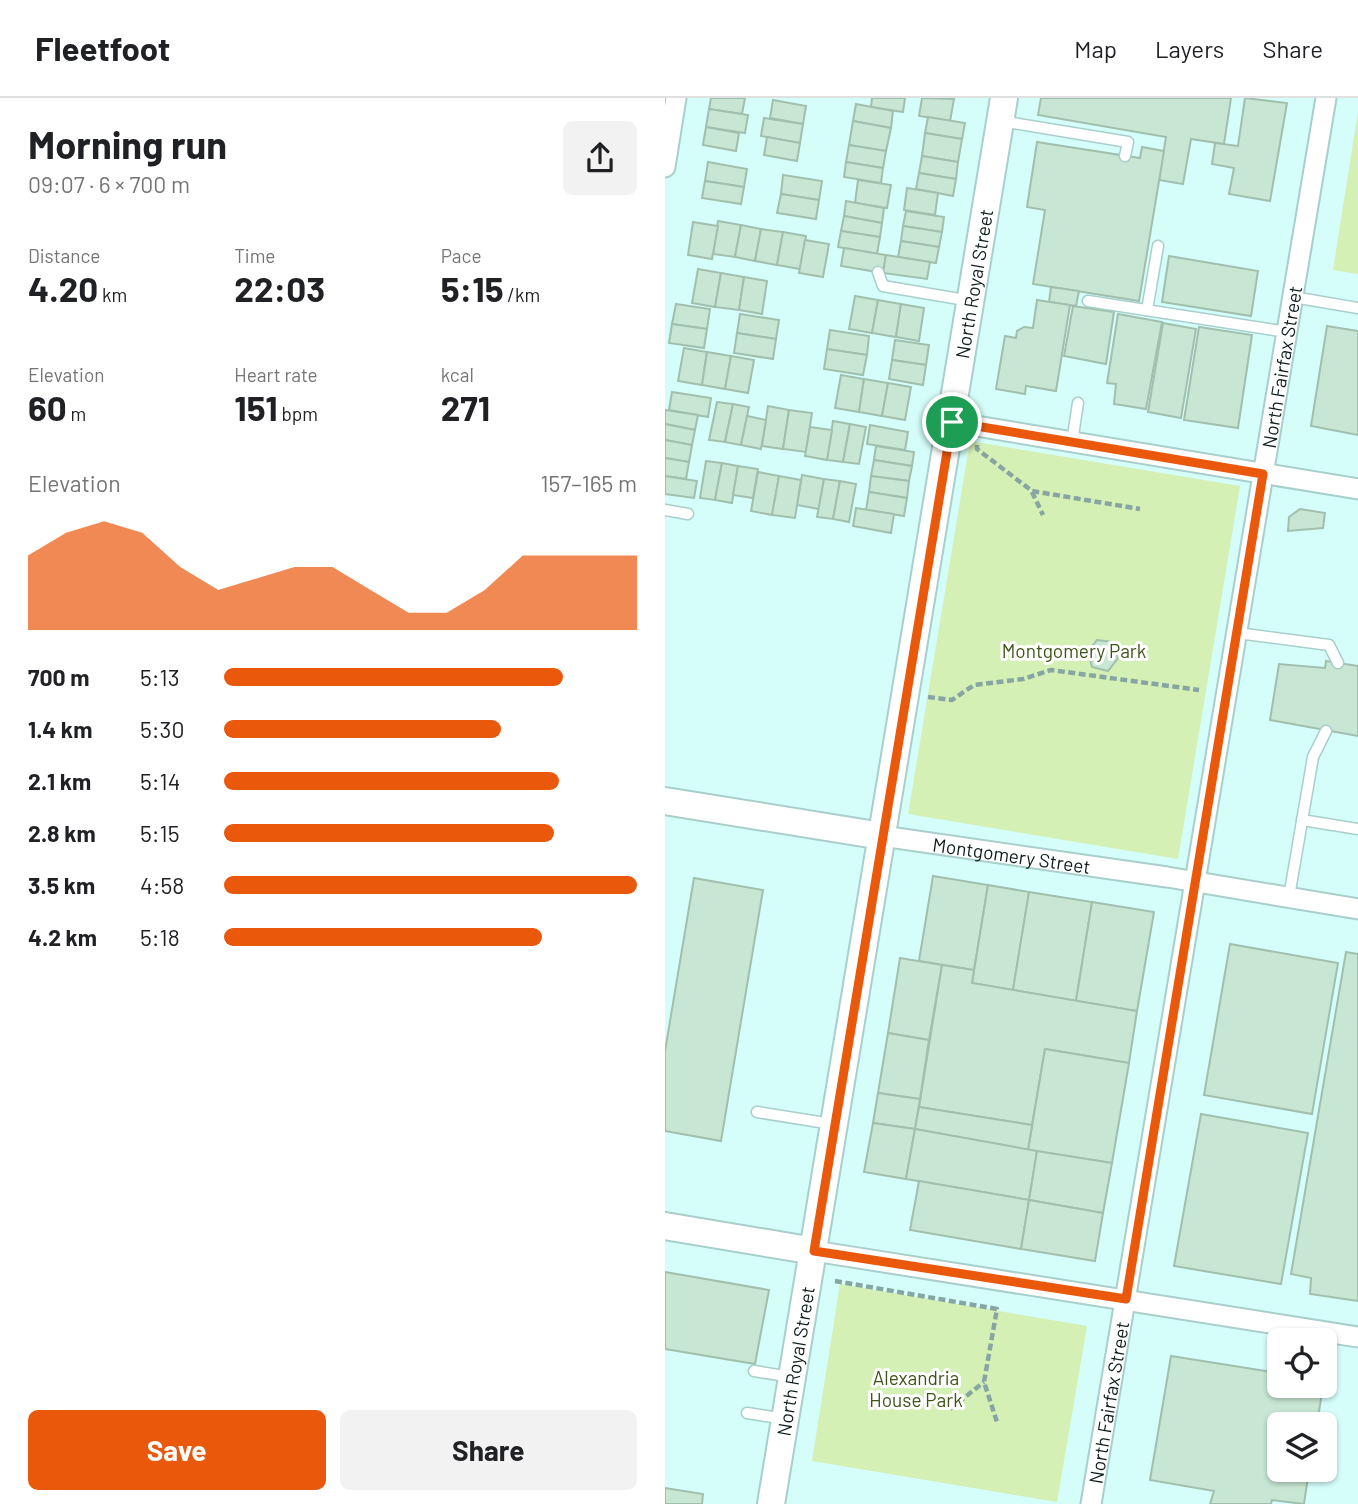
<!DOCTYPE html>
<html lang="en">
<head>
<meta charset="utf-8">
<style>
	body { margin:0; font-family:Barlow,sans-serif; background:#f2f2f2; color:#202124; height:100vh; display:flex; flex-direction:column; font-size:26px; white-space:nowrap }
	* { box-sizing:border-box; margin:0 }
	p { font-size:23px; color:#757577 }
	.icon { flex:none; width:38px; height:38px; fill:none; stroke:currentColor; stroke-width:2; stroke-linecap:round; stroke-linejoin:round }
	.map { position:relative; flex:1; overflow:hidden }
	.sheet { display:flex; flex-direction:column; background:#fff; width:665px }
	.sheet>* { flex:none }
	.fabs { position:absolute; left:602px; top:1230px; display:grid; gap:14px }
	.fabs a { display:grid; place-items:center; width:70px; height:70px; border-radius:10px; background:#fff; box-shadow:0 2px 5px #0004; font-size:35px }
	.pin { position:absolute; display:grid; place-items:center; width:60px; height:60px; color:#fff; margin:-30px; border:4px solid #fff; border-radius:50%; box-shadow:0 2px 7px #0007 }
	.round { display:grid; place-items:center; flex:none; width:74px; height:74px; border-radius:10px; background:#f2f2f2 }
	.overview { display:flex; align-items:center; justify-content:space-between; height:119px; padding:0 28px }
	h1 { font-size:38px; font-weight:700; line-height:52px }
	.metrics { display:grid; grid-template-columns:repeat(3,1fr); gap:10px; height:119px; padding:7px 28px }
	.metrics div { display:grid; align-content:center }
	.metrics b { font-size:35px; font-weight:700 }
	.metrics small { font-size:19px; font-weight:400 }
	.metrics p { font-size:19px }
	.chart { height:196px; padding:14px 28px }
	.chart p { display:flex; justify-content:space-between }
	.chart svg { width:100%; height:126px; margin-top:7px; fill:#ea580c; opacity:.7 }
	.primary-button { display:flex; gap:14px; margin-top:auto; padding:14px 28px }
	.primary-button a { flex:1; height:80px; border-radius:10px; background:#ea580c; color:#fff; font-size:28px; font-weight:700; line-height:80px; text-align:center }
	.primary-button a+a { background:#f2f2f2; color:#202124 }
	ul { padding:0 28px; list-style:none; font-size:23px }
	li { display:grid; grid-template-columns:112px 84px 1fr; align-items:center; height:52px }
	li i { height:18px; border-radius:9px; background:#ea580c }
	header { display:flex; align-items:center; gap:42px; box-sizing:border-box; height:98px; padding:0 35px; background:#fff; border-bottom:2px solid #e0e0e0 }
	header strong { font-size:33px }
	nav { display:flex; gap:38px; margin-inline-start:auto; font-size:24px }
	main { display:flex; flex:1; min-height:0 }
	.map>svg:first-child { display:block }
</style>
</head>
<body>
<header>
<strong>Fleetfoot</strong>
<nav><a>Map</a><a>Layers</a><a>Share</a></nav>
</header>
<main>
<section class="sheet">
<div class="overview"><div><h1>Morning run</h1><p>09:07 · 6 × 700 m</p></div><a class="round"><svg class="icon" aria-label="share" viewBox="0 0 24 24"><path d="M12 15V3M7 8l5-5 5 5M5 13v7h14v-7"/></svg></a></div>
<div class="metrics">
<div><p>Distance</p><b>4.20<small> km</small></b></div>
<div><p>Time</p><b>22:03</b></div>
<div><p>Pace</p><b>5:15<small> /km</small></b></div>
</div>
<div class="metrics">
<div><p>Elevation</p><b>60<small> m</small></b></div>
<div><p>Heart rate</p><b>151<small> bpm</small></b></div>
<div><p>kcal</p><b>271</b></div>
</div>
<div class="chart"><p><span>Elevation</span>157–165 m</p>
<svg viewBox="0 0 160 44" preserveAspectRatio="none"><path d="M0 44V18L10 10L20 6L30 10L40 22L50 30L60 26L70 22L80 22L90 30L100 38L110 38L120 30L130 18L140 18L150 18L160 18V44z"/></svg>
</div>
<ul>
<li><b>700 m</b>5:13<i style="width:82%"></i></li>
<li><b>1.4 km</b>5:30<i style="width:67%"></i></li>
<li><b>2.1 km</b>5:14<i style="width:81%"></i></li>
<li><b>2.8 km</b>5:15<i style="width:80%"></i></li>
<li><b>3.5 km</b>4:58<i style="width:100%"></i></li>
<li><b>4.2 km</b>5:18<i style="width:77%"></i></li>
</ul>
<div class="primary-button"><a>Save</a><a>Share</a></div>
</section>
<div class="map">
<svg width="693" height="1406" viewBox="0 0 693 1406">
	<rect width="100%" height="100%" fill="#d5fefa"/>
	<g fill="#d4f0b4">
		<path d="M693 14V176L668 172Z"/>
		<path d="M305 343 575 388 513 761 243 716Z"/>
		<path d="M175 1186 422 1228 392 1404 147 1363Z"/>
	</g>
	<g fill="#c7e6d3" stroke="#a1bfad" stroke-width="2">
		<path d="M46 0H80L77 16 44 11Z"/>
		<path d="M207 0H240L238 14 206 9Z"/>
		<path d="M257 0 289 1 285 23 254 18Z"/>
		<path d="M376 0H566L559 46 526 41 518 86 494 82 501 39 373 17Z"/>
		<path d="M580 0 622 5 605 103 564 96 569 70 547 66 550 45 573 48Z"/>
		<path d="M108 2 141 8 138 26 105 20Z"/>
		<path d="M191 6 228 13 226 30 188 23Z"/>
		<path d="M44 11 83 17 80 35 41 29Z"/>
		<path d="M263 19 300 25 297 41 260 35Z"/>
		<path d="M99 20 138 26 135 45 96 38Z"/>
		<path d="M188 23 226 30 221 53 184 47Z"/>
		<path d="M41 29 74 35 71 53 38 47Z"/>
		<path d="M260 35 297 41 293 64 257 58Z"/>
		<path d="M102 39 135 45 132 63 99 57Z"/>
		<path d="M372 44 475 60 477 49 499 53 474 203 368 186 380 112 362 109Z"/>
		<path d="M184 47 221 53 218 70 181 64Z"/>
		<path d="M257 58 293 64 291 81 254 75Z"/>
		<path d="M43 64 82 71 79 89 40 83Z"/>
		<path d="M181 64 218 70 216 85 179 79Z"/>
		<path d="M254 75 291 81 288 98 251 91Z"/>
		<path d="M118 77 157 83 154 102 116 96Z"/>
		<path d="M193 82 226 87 222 110 190 105Z"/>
		<path d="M40 83 79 89 76 106 37 100Z"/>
		<path d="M242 90 273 95 270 117 239 112Z"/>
		<path d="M116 96 154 102 151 121 112 115Z"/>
		<path d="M181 103 219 110 217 125 179 118Z"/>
		<path d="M241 113 279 119 277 134 238 128Z"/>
		<path d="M179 118 217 125 215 139 176 133Z"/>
		<path d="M53 123 76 127 70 159 48 156Z"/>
		<path d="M28 124 53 128 47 161 23 157Z"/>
		<path d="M76 127 96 131 90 163 70 159Z"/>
		<path d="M238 128 277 134 274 149 236 143Z"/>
		<path d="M96 131 118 134 112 167 90 163Z"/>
		<path d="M176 133 215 139 212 156 173 149Z"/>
		<path d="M118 134 141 138 135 171 112 167Z"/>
		<path d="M140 142 164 146 158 179 134 175Z"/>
		<path d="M236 143 274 149 271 165 233 159Z"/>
		<path d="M179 150 221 157 218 175 176 168Z"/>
		<path d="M221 157 265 164 262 181 218 175Z"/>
		<path d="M504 158 593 173 586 218 497 204Z"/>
		<path d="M33 171 56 175 50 209 27 205Z"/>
		<path d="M56 175 79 179 74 212 50 209Z"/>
		<path d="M79 179 102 183 97 216 74 212Z"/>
		<path d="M386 189 414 193 411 208 384 204Z"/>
		<path d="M190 198 213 202 207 235 184 231Z"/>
		<path d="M213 202 236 206 231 239 207 235Z"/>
		<path d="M372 202 405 207 391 293 361 288 360 296 331 291 340 238 351 240 352 233 359 229 368 230Z"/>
		<path d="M11 206 45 211 42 231 7 226Z"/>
		<path d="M236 206 259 210 254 243 231 239Z"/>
		<path d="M408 208 449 214 441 266 399 258Z"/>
		<path d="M75 216 114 222 111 241 72 235Z"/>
		<path d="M453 216 497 224 481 311 449 306 451 286 442 285Z"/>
		<path d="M498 225 531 231 516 320 483 314Z"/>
		<path d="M7 226 42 231 39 250 4 245Z"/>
		<path d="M662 228 693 233V337L646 328Z"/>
		<path d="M534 229 587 237 573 330 519 322Z"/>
		<path d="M165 232 204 238 202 257 162 251Z"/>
		<path d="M72 235 111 241 108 261 69 255Z"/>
		<path d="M230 242 264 247 261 267 227 262Z"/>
		<path d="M19 250 42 254 37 287 13 283Z"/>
		<path d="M162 251 202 257 198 277 159 271Z"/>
		<path d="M42 254 66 258 60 291 37 287Z"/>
		<path d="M66 258 89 262 83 295 60 291Z"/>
		<path d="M227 262 261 267 258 287 224 281Z"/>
		<path d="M176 277 199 281 194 314 170 310Z"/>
		<path d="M199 281 223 285 217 318 194 314Z"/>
		<path d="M223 285 246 289 240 322 217 318Z"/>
		<path d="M7 294 46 300 43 319 4 312Z"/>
		<path d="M52 304 68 306 60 344 44 342Z"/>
		<path d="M68 306 84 309 76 347 60 344Z"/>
		<path d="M103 308 124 312 118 351 97 348Z"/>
		<path d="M0 312 33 317 30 332 0 326Z"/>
		<path d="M124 312 147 315 141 354 118 351Z"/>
		<path d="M82 318 101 322 96 351 76 347Z"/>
		<path d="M168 323 185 326 178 364 162 362Z"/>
		<path d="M0 326 30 332 27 347 0 342Z"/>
		<path d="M185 326 201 329 194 366 178 364Z"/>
		<path d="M205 327 243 334 240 352 202 346Z"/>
		<path d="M145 329 167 332 162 362 140 358Z"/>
		<path d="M0 342 27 347 24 364 0 360Z"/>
		<path d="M211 348 249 354 247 368 209 362Z"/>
		<path d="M0 360 24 364 21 381 0 378Z"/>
		<path d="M209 362 247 368 244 383 206 378Z"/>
		<path d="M41 363 57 365 50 402 35 400Z"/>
		<path d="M57 365 73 368 67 405 50 402Z"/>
		<path d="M73 368 93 371 88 400 68 397Z"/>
		<path d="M93 374 114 378 107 417 86 413Z"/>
		<path d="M137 377 159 381 154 411 132 407Z"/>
		<path d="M0 378 32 383 29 400 0 396Z"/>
		<path d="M114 378 136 382 130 420 107 417Z"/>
		<path d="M206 378 244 383 242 400 204 394Z"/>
		<path d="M159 381 175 383 168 421 152 419Z"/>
		<path d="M175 383 191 386 184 424 168 421Z"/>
		<path d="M204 394 242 400 239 418 201 412Z"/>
		<path d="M191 410 229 416 226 435 188 428Z"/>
		<path d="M635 411 660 415 658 430 623 433 624 419Z"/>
		<path d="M432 542 447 544 453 560 443 573 427 569 423 554Z"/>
		<path d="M661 563 693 568V638L605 622 614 566 660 570Z"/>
		<path d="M268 778 323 787 309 872 254 863Z"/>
		<path d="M29 780 98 792 56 1043 0 1033V953Z"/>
		<path d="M323 787 364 794 348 892 307 885Z"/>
		<path d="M364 794 427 804 411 903 348 892Z"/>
		<path d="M427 804 489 814 472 913 411 903Z"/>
		<path d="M565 846 673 865 647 1016 539 997Z"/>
		<path d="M681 854 693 856V1203L645 1196 646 1180 626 1176Z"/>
		<path d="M235 860 277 867 264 942 223 935Z"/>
		<path d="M277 867 309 872 307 885 472 913 464 965 380 951 367 1027 254 1009Z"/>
		<path d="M223 935 264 942 255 1001 213 995Z"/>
		<path d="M380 951 464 965 447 1065 363 1052Z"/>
		<path d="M213 995 255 1001 250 1031 208 1025Z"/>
		<path d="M254 1009 367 1027 363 1052 250 1031Z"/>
		<path d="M536 1016 643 1035 616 1186 509 1168Z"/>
		<path d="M208 1025 250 1031 241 1081 199 1074Z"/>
		<path d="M250 1031 372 1053 364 1102 241 1081Z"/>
		<path d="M372 1053 447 1065 438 1115 364 1102Z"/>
		<path d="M254 1083 364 1102 356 1151 245 1132Z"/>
		<path d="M364 1102 438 1115 430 1163 356 1151Z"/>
		<path d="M0 1174 104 1192 90 1266 0 1251Z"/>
		<path d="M506 1258 614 1275V1288H658L652 1326H614V1372H644L639 1406 607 1402 606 1406H545L549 1393 485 1382Z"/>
		<path d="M0 1390 38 1396 37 1406H0Z"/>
	</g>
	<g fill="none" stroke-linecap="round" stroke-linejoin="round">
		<g stroke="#a8cfcb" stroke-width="13">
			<g id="lane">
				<path d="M336 23 463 44 460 58"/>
				<path d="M213 174 218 188 306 203"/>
				<path d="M628 199 693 210"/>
				<path d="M423 203 622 234"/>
				<path d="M482 212 493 148"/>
				<path d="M407 344 413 305"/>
				<path d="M0 412 23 416"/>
				<path d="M572 535 664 547 673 565"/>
				<path d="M637 722 693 731"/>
				<path d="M624 799 648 659 661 633"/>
				<path d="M92 1014 167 1026"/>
				<path d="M89 1273 126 1279"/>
				<path d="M82 1315 120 1321"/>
			</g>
		</g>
		<g stroke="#a8cfcb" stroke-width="23">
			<g id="street">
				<path d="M0 69 11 0"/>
				<path d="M287 324 693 391"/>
				<path id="s1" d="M217 738 502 779 693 811"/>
				<path d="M149 1153 693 1239"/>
				<path id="s2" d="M426 1406 661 0"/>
			</g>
		</g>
		<g stroke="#a8cfcb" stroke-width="30">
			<g id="secondary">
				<path d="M0 703 217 738"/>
				<path d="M0 1128 149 1153"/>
				<path id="s3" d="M106 1406 339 0"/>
			</g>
		</g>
		<g stroke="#87a6a3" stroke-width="4.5" stroke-dasharray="7 3.5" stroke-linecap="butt">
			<path d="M312 347V351L367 393 475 411"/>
			<path d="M367 394 378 417"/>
			<path d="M263 599 287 602 309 587 358 581 386 572 534 592"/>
			<path d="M170 1183 332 1211 319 1284 332 1324"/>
			<path d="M285 1311 319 1284"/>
		</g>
		<use href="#lane" stroke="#fff" stroke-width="10"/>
		<use href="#street" stroke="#fff" stroke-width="19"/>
		<use href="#secondary" stroke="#fff" stroke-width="26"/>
	</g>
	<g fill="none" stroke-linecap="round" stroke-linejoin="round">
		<g stroke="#fff" stroke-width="14">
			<path id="route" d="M287 324 598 376 461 1201 149 1153Z"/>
		</g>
		<use href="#route" stroke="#ea580c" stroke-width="9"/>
	</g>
	<g text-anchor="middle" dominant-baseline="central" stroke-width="6" stroke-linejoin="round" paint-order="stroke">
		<g font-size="19" fill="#0f1e1d" stroke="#fff">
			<text stroke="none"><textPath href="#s3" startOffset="1237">North Royal Street</textPath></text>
			<text stroke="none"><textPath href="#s2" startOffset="1153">North Fairfax Street</textPath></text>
			<text stroke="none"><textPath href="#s1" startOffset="131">Montgomery Street</textPath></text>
			<text stroke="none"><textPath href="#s3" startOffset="145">North Royal Street</textPath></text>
			<text stroke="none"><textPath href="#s2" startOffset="103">North Fairfax Street</textPath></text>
		</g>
		<g font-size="19" fill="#3c5415" stroke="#fff">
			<text x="409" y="552">Montgomery Park</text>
			<text x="251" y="1279">Alexandria<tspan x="251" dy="22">House Park</tspan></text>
		</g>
	</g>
</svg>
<div class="fabs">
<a><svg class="icon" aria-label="locate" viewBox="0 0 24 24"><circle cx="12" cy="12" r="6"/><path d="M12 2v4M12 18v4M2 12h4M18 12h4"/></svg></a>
<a><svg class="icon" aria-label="layers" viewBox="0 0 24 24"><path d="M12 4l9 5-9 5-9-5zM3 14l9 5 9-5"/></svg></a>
</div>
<div class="pin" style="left:287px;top:324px;background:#1e9e55"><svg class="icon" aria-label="arrive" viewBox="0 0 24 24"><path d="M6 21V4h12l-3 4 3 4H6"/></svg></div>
</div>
</main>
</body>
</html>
